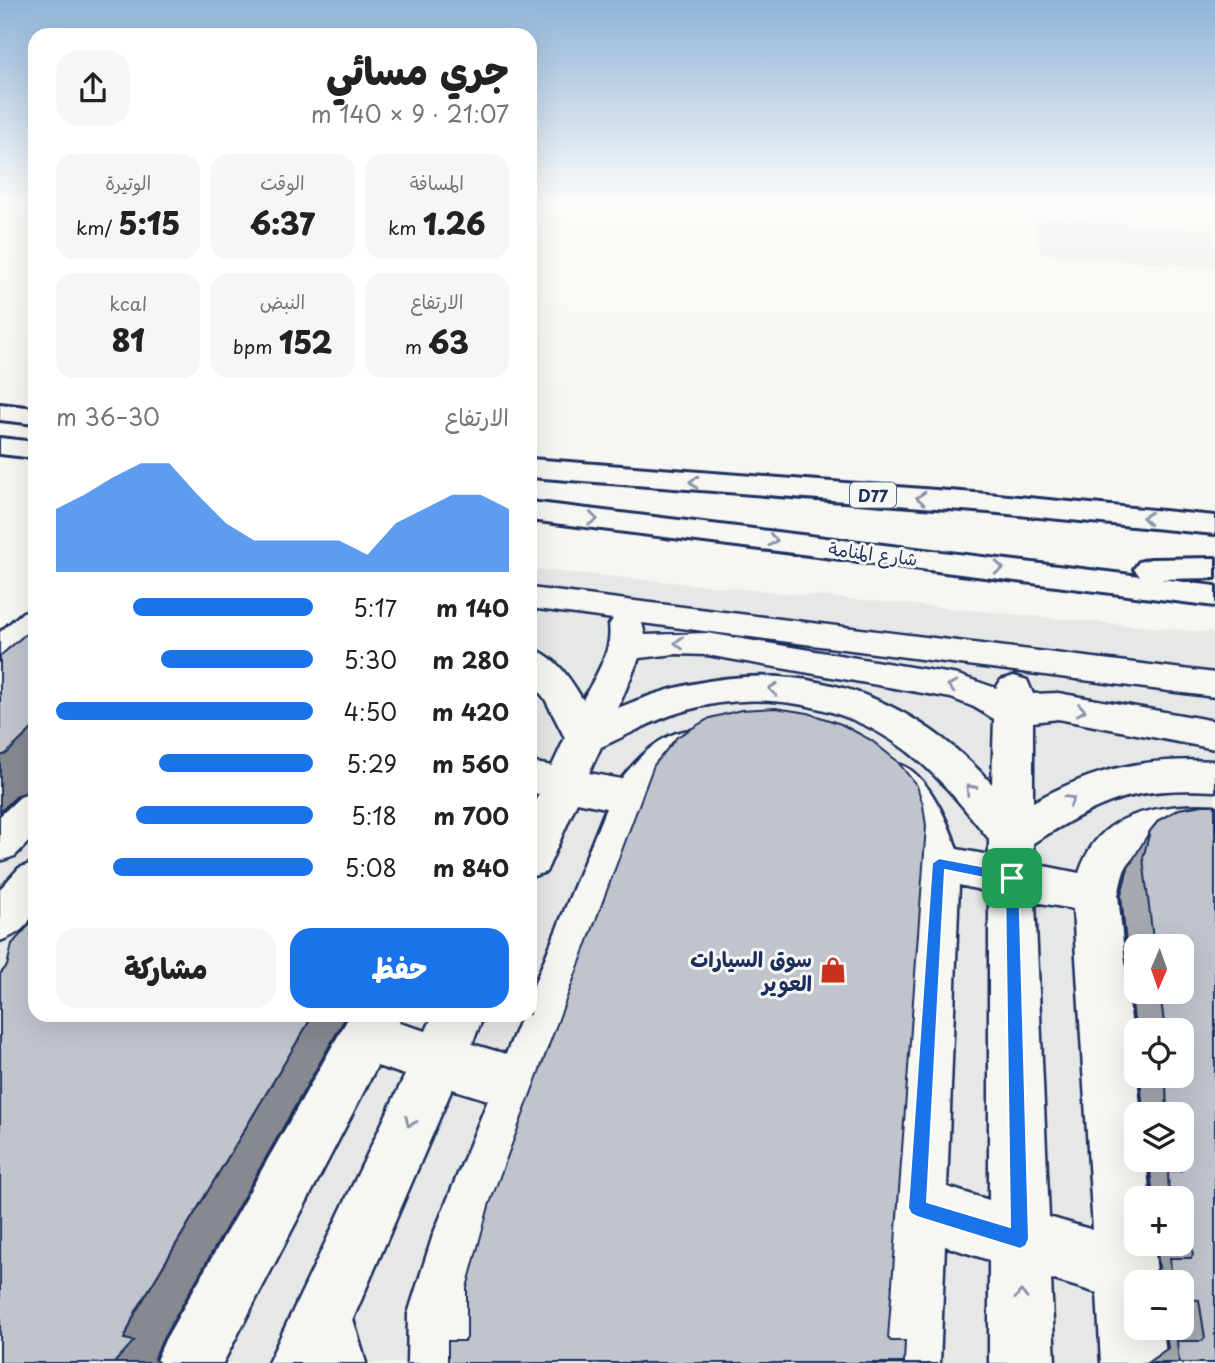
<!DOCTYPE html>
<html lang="ar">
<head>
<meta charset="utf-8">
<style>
	body { margin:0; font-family:"Playpen Sans","Playpen Sans Arabic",sans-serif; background:#f6f6f6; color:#222; direction:rtl; height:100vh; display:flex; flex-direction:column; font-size:26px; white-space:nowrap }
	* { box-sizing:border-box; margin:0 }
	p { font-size:23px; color:#767676 }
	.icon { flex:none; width:38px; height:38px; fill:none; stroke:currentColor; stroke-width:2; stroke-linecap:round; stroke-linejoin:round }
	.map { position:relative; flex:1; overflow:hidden; direction:ltr }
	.panel { position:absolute; left:28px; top:28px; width:509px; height:994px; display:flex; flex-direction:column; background:#fff; border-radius:21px; box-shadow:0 7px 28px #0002; direction:rtl }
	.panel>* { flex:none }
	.needle { width:46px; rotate:182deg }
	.buttons { position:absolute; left:1124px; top:934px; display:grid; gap:14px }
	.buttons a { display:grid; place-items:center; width:70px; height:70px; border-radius:14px; background:#fff; box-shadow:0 7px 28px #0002; font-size:35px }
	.pin { position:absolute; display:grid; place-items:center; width:60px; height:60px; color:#fff; margin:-30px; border-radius:14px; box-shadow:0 4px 10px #0006 }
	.round { display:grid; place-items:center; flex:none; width:74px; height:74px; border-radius:21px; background:#f6f6f6 }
	.summary { display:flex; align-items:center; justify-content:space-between; height:119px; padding:0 28px }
	h1 { font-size:38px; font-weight:800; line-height:52px }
	.figures { display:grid; grid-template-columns:repeat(3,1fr); gap:10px; height:119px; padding:7px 28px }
	.figures div { display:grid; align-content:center; border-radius:18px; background:#f6f6f6; text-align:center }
	.figures b { font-size:30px; font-weight:800 }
	.figures small { font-size:19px; font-weight:400 }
	.figures p { font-size:19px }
	.chart { height:196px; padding:14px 28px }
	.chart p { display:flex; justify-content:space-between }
	.chart svg { width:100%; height:126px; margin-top:7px; fill:#1a73e8; opacity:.7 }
	.action { display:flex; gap:14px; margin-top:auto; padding:14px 28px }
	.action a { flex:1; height:80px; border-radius:21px; background:#1a73e8; color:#fff; font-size:28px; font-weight:800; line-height:80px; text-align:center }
	.action a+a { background:#f6f6f6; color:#222 }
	ul { padding:0 28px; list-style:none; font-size:23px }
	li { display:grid; grid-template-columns:112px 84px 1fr; align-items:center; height:52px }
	li i { height:18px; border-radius:9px; background:#1a73e8 }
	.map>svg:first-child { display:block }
</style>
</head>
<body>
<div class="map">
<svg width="1215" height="1363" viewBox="0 0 1215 1363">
	<rect width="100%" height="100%" fill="#f6f6f2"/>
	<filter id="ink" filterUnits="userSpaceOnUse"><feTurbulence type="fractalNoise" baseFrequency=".0143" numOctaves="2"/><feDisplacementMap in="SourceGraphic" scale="14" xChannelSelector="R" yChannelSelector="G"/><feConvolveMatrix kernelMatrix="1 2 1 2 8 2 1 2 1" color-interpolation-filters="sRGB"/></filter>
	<g filter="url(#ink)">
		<g fill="#e6e7e7" fill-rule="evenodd">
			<path d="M1032 216 1215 230V268L1040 253Z"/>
			<path d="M530 569 1215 633V1363H0V707L35 676V1015H530ZM1136 947H1181V992H1136ZM1136 1031H1181V1076H1136ZM1136 1115H1181V1160H1136ZM1136 1199H1181V1244H1136ZM1136 1283H1181V1328H1136Z"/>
		</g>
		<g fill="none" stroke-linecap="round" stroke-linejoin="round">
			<g stroke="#1b2f5e" stroke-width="5">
				<g id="minor">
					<path d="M530 588 1215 673V697L642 623 645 635 707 633 958 675 996 688 1001 680 1014 676 1027 680 1033 694 1058 693 1215 721V749L1058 719 1033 722V802C1095 768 1145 757 1215 761V791C1130 787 1104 800 1033 843L1034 864 1079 873C1084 859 1090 845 1101 835 1127 808 1180 804 1215 806V840C1187 837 1146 837 1128 864 1122 872 1121 885 1118 895L1141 1115H1136V1160H1146L1150 1199H1136V1244H1154L1158 1283H1136V1328H1163L1167 1363H1101L1097 1293 1051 1279 1055 1363H989V1260L945 1246 940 1363H874L916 863 902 817 872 778 878 767C882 766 889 763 893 763 925 766 949 823 957 849L989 855V839C967 812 945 783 918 760 854 705 765 687 684 711 655 719 628 735 601 747L589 773 621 779C641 754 672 722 707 732L713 742 707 752 671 773 650 803 493 1235 472 1314 473 1363H407L408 1314 433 1235 488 1100 452 1089 353 1319 366 1363H268L405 1075 377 1066 223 1363H155L165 1340 350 1015H402L399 1023 426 1031 433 1015H484L472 1044 506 1054 522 1015H530V995L606 808 577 802 546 872 530 877V812L539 794 530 792V762L552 766 565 738 545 699 530 680V648C556 655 570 679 583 700 594 678 613 651 609 625L613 619 530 608ZM676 654 707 655 951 698 974 707 994 719 992 784C890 672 755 649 618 708L639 658ZM959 885 989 892V1200L947 1187ZM1035 902 1073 909 1093 1230 1049 1217Z"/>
					<path d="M35 609V638L13 658 0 661V632L23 612Z"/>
					<path d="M35 792V835L15 856 0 861V816L20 797Z"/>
					<path d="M35 862C35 901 43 926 0 941V889L19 868Z"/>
				</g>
			</g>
			<g stroke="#1b2f5e" stroke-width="6">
				<g id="major">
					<path d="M0 404 35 408V424L0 420Z"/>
					<path d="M0 438 35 442V458L0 454Z"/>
					<path d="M530 459 988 494 1215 516V534L988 512 530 477Z"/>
					<path d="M530 502 1140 576 1134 569 1139 562 1151 559 1215 558V578L1161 579 1215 586V606L530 520Z"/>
				</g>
			</g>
			<use href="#minor" fill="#f6f6f2" fill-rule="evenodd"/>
			<use href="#major" fill="#f6f6f2" fill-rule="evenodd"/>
		</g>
		<path fill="#a5a9b0" stroke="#1b2f5e" stroke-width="2" fill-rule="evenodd" d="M1203 805H1215V1363H1147L1168 1348 1165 1328H1181V1283H1142L1159 1268 1156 1244H1181V1199H1141L1152 1188 1149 1160H1181V1115H1141L1143 1112 1140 1076H1181V1031H1136V1040L1121 895 1128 868 1150 831 1159 820 1179 809ZM1136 947H1181V992H1136Z"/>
		<g fill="#868990" stroke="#1b2f5e" stroke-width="2">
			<path d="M35 726V785L28 792 18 795 0 812V756Z"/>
			<path d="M313 1015H347L163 1339 154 1359 159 1363H114L135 1313Z"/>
		</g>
		<g fill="#c0c4cd" stroke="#1b2f5e" stroke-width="2">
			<path d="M35 626V726L6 754 0 756V656Z"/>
			<path d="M775 708 808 713 841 724 871 740 897 761 917 786 923 805 926 826 888 1338 891 1341H905L904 1363H448V1341H465L467 1338V1288L489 1206 654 765 677 737 710 718 741 710Z"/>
			<path d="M1203 805H1215V1363H1179L1177 1341H1202L1205 1338 1199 1300 1181 1299V1283H1172L1170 1258H1191L1193 1255 1187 1213 1181 1212V1199H1169L1168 1171H1180L1183 1168 1181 1154V1115H1167L1166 1084 1172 1081 1171 1076H1181V1031H1165L1160 992H1181V947H1154L1143 858 1150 831 1159 820 1179 809Z"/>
			<path d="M35 918V1015H313L135 1313 124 1339 134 1341 114 1363H0V974L7 966 12 944Z"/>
		</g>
		<defs><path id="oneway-chevron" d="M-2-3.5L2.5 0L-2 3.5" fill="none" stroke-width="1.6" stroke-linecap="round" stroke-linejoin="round" transform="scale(1.75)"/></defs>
		<g stroke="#8892a8">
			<use href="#oneway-chevron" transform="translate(694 482) rotate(-175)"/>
			<use href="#oneway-chevron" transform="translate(921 498) rotate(-176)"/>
			<use href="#oneway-chevron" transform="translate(1147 518) rotate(-174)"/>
			<use href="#oneway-chevron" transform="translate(593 519) rotate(7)"/>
			<use href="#oneway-chevron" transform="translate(773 540) rotate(7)"/>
			<use href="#oneway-chevron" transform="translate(999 568) rotate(7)"/>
			<use href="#oneway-chevron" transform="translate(679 643) rotate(180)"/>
			<use href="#oneway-chevron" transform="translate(952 686) rotate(-166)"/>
			<use href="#oneway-chevron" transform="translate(773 689) rotate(-174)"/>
			<use href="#oneway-chevron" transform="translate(1081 710) rotate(9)"/>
			<use href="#oneway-chevron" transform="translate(970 789) rotate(-132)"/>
			<use href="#oneway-chevron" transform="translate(1070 800) rotate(-30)"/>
			<use href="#oneway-chevron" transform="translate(410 1122) rotate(115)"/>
			<use href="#oneway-chevron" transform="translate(1021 1295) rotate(-91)"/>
		</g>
	</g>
	<linearGradient id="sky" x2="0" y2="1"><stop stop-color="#8fb3d8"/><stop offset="0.51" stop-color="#fbfbf9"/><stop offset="1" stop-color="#fbfbf9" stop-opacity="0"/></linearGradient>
	<rect width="1215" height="393" fill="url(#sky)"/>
	<path fill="#1a73e8" stroke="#fff" stroke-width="2" fill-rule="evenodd" d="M939 858 1012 872 1019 878 1029 1239 1026 1246 1020 1249 917 1217 911 1214 908 1208 932 863ZM945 870 1005 882 1010 1227 927 1202Z"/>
	<defs>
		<g id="shop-bare" transform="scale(2.1)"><path d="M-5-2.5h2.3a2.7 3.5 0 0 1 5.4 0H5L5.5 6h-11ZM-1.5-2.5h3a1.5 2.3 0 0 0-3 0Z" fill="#c8321e" stroke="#f6f6f2" stroke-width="2.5" paint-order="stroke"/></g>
	</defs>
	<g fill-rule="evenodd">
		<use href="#shop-bare" x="833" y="970"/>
	</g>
	<g text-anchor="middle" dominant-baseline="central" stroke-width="6" stroke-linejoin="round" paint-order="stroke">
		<rect fill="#f6f6f2" stroke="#5d6b8a" stroke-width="2" x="850" y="482.5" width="46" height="25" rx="5"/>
		<g font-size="16" font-weight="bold" fill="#1b2f5e">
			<text x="873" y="495">D77</text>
		</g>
		<g font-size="18" fill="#1b2f5e" stroke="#f6f6f2">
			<text transform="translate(873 553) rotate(7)">شارع المنامة</text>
		</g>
		<g font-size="21" font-weight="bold" fill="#1b2f5e" stroke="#f6f6f2" text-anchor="end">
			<text x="812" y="958">سوق السيارات<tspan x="812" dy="24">العوير</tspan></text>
		</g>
	</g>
</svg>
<div class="buttons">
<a><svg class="needle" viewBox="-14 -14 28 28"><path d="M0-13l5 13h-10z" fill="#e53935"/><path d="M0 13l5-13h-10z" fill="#767676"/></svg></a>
<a><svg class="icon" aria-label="locate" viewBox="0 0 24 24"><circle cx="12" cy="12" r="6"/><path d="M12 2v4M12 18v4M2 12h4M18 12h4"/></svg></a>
<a><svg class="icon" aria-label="layers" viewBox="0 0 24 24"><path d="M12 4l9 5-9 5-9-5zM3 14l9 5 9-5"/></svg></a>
<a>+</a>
<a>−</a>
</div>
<div class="pin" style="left:1012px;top:878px;background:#1e9e55"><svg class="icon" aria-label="arrive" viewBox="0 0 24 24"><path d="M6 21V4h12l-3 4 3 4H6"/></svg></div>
<section class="panel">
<div class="summary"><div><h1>جري مسائي</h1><p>21:07 · 9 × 140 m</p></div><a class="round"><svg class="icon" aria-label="share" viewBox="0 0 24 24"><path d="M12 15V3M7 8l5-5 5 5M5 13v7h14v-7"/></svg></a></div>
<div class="figures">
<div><p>المسافة</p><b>1.26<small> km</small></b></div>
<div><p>الوقت</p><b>6:37</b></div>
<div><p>الوتيرة</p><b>5:15<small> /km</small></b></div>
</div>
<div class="figures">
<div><p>الارتفاع</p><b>63<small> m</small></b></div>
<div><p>النبض</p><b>152<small> bpm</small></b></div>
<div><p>kcal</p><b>81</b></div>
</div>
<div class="chart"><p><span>الارتفاع</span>30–36 m</p>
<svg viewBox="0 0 160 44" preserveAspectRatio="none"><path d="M0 44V22L10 17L20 11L30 6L40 6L50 17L60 27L70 33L80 33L90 33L100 33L110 38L120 27L130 22L140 17L150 17L160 22V44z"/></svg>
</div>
<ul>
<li><b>140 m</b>5:17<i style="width:70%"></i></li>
<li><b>280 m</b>5:30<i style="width:59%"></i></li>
<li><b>420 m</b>4:50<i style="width:100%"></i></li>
<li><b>560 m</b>5:29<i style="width:60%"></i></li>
<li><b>700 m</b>5:18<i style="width:69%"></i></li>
<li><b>840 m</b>5:08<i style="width:78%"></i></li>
</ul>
<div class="action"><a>حفظ</a><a>مشاركة</a></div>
</section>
</div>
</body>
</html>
